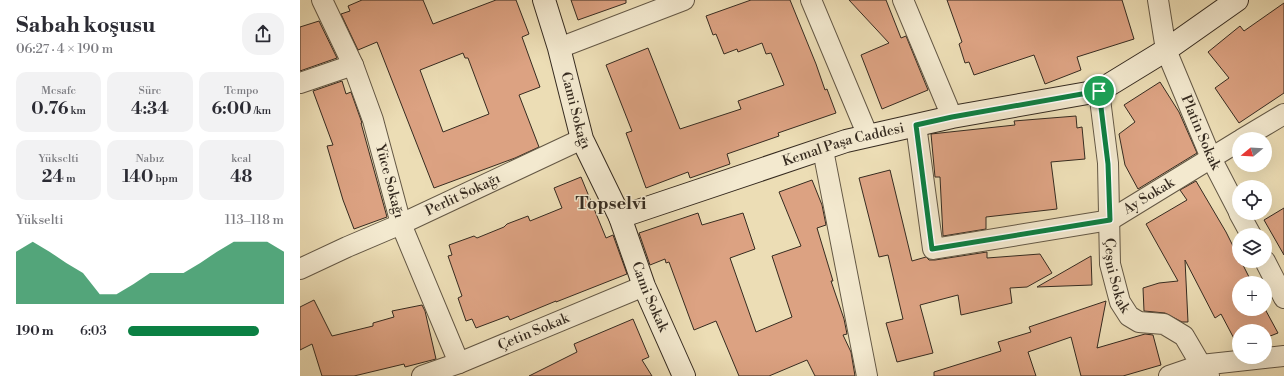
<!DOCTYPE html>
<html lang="tr">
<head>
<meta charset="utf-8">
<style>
	body { margin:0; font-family:"Libre Bodoni",serif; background:#f2f2f3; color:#2b2b33; height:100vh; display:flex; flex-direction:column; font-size:15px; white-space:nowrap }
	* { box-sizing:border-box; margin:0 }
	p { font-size:13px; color:#7c7c81 }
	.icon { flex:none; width:22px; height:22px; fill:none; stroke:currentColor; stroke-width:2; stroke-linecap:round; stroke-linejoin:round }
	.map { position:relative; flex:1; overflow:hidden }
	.details { display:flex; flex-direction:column; background:#fff; width:300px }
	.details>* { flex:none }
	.needle { width:26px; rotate:252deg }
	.controls { position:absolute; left:932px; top:132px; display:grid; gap:8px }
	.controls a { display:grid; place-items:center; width:40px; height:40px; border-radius:50%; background:#fff; box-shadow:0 4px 16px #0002; font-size:20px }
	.pin { position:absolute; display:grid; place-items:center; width:34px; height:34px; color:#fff; margin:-17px; border:2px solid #fff; border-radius:50%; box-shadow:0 1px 4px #0007 }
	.round { display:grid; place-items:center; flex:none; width:42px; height:42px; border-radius:16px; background:#f2f2f3 }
	.headline { display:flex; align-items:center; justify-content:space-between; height:68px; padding:0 16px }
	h1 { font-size:22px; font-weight:800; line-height:30px }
	.metrics { display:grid; grid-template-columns:repeat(3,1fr); gap:6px; height:68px; padding:4px 16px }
	.metrics div { display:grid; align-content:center; border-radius:10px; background:#f2f2f3; text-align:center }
	.metrics b { font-size:17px; font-weight:800 }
	.metrics small { font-size:11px; font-weight:400 }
	.metrics p { font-size:11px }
	.chart { height:112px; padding:8px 16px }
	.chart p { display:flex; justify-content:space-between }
	.chart svg { width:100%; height:72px; margin-top:4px; fill:#0b8043; opacity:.7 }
	ul { padding:0 16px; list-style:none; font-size:13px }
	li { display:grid; grid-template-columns:64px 48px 1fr; align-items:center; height:30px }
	li i { height:10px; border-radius:5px; background:#0b8043 }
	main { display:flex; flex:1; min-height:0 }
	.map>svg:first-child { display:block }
</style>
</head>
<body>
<main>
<section class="details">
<div class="headline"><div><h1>Sabah koşusu</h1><p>06:27 · 4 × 190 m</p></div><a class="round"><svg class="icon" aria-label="share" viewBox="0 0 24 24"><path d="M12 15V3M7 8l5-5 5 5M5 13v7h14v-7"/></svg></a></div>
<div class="metrics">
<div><p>Mesafe</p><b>0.76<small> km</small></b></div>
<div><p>Süre</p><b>4:34</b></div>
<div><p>Tempo</p><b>6:00<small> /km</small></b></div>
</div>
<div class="metrics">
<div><p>Yükselti</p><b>24<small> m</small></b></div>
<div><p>Nabız</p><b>140<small> bpm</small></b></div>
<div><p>kcal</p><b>48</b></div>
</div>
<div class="chart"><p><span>Yükselti</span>113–118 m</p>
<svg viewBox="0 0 160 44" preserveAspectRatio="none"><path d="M0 44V12L10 6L20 12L30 19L40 25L50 38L60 38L70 32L80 25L90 25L100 25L110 19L120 12L130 6L140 6L150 6L160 12V44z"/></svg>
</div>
<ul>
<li><b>190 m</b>6:03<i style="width:84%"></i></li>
</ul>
</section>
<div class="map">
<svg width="984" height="376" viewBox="0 0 984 376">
	<rect width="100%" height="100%" fill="#ecddb5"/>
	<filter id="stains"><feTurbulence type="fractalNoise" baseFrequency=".005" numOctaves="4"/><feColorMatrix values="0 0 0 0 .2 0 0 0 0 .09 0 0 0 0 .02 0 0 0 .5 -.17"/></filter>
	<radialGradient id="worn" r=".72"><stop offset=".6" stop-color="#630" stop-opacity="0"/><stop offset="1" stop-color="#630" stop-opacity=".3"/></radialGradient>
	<g fill="#dca282" stroke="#362b20" fill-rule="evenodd">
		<path d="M62 0H123L133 24 196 0H216L229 34 222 37 240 87 219 95 239 147 215 158 134 188 77 42 58 50 41 14 50 11 48 6ZM163 53 165 58H168L189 114 143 132 120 70Z"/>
		<path d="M271 0H326V3L278 20Z"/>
		<path d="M451 0H490L516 64 525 90 527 89 536 113 478 133 479 136 427 154 430 164 390 178 388 172 346 188 326 133 332 131 306 65 348 48 380 129 441 109 438 101 484 85 471 53 466 54 462 43 438 52 437 49 424 54 416 34 413 35 406 16Z"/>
		<path d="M549 0H586L601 38 606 36 628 90 582 109 561 55 589 43Z"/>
		<path d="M647 0H822L834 39 777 57 781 70 745 84 734 55 674 75 669 62 665 63 659 44 662 42Z"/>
		<path d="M984 3V93L939 123 915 88 929 78 908 52 940 26 944 31Z"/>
		<path d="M19 21 37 58 0 71V27Z"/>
		<path d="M42 81 46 94 51 92 62 123H61L87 217 54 229 43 200 27 146 33 145 13 91Z"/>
		<path d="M860 82 879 112 897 153 838 189 825 165 819 134 835 122 824 105Z"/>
		<path d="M776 116 777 128 782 127 785 159 751 162 757 209 686 217V229L643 236 640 177H635L631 134 715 125 714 121Z"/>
		<path d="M590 170 612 261 626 257 629 260H635L687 252V258L740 254 752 273 727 287 710 288 712 303 661 315 658 295 620 305 633 353 597 362 586 323 603 319 588 255 579 257 559 178Z"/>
		<path d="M281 177 306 238 313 235 327 274 256 302V301L210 320 208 316 176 328 172 319 166 321 158 298 162 296 148 256 152 255 149 245 174 236 177 238 204 227 207 224 228 216 230 221 262 208 254 188Z"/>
		<path d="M512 180 522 205 526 225 517 228 533 281H531L544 319 547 334 543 335 551 352 555 376H515L507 360 469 376H439L416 321 394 330 369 262 366 263 365 259 350 265 339 233 398 213 402 225 443 213 455 249 430 258 456 332 492 317 472 256 501 246 479 192Z"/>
		<path d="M896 181 926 232 939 258V261H941L952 283H939V309H965L978 333 965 338V331H939V348L921 314 915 318 885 260 888 322H882L865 313 844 311 843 288 859 283 878 281 846 224 887 200 880 190Z"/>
		<path d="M984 208V255L964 220Z"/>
		<path d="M791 256 792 285 737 287Z"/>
		<path d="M14 300 32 336 73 326V323L94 317 92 311 122 305 125 311 136 359 105 367 104 364 54 376H22L12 344 0 350V307Z"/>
		<path d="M806 301 797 348 845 334 853 335 861 365 823 376H781L771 337 728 352 736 376H634V372L701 351 698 342 731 332 729 327Z"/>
		<path d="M333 319 349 357 342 360 352 376H229L277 352 274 344Z"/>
	</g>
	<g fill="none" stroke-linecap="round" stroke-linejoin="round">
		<g stroke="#645845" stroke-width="22">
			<g id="street">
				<path id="s1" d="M22 0 53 65 73 120 101 224 159 363"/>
				<path d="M511 0 568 136"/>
				<path d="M603 0 652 117"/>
				<path id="s2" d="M858 0 866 50 911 158 939 212"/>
				<path d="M259 48 384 0"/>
				<path d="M0 83 53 65"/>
				<path id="s3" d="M799 91 808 163 810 264 820 302 829 316 839 322 864 324 884 336 901 365 906 370 909 376"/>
				<path id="s4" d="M616 125 633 249 810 220 939 141"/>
				<path d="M942 139 984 114"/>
				<path d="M523 150 567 376"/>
				<path d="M939 213 951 235"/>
				<path d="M965 261 984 298"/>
				<path id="s5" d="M0 269 47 247 101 224 282 139"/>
				<path id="s6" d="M122 376 159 363 344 286"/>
				<path d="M869 376 901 365 984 356"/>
			</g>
		</g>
		<g stroke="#362b20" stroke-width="24">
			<g id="secondary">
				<path id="s7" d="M244 0 259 48 282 139 320 217 344 286 384 376"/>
				<path id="s8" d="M320 217 546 141 652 117 799 91 866 50 937 0"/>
			</g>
		</g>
		<use href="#street" stroke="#f3e9cf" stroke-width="20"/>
		<use href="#secondary" stroke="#f3e9cf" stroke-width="22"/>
	</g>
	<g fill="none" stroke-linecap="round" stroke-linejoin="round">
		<g stroke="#fff" stroke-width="8">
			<path id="route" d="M799 91 808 164 810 220 632 249 616 125 652 117Z"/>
		</g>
		<use href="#route" stroke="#0b8043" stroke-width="5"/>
	</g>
	<g text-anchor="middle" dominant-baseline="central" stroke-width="3" stroke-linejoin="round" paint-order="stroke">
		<g font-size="14" fill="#362b20" stroke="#f3e9cf">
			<text stroke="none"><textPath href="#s7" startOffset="115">Cami Sokağı</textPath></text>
			<text stroke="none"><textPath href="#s2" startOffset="140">Platin Sokak</textPath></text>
			<text stroke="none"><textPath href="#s8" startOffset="235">Kemal Paşa Caddesi</textPath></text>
			<text stroke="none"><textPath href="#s1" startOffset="194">Yüce Sokağı</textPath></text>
			<text stroke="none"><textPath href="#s5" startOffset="179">Perlit Sokağı</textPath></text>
			<text stroke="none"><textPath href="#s4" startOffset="350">Ay Sokak</textPath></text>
			<text stroke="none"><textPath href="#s3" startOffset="186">Çeşni Sokak</textPath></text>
			<text stroke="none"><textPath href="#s7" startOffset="316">Cami Sokak</textPath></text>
			<text stroke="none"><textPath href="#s6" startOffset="120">Çetin Sokak</textPath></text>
		</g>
		<g font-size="18" font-weight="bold" fill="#362b20" stroke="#f3e9cf">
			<text x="311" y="203">Topselvi</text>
		</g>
	</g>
	<rect width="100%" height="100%" filter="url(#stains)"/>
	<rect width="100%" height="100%" fill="url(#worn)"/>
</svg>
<div class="controls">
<a><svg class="needle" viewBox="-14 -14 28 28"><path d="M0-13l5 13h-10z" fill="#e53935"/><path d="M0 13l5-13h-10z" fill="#7c7c81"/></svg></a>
<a><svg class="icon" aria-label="locate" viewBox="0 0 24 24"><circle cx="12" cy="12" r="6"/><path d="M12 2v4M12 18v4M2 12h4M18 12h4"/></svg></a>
<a><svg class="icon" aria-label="layers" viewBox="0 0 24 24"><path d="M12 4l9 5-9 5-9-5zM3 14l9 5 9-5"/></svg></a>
<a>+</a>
<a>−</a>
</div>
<div class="pin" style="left:799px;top:91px;background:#1e9e55"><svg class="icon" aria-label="arrive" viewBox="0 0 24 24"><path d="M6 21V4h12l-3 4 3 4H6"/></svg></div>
</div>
</main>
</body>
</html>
